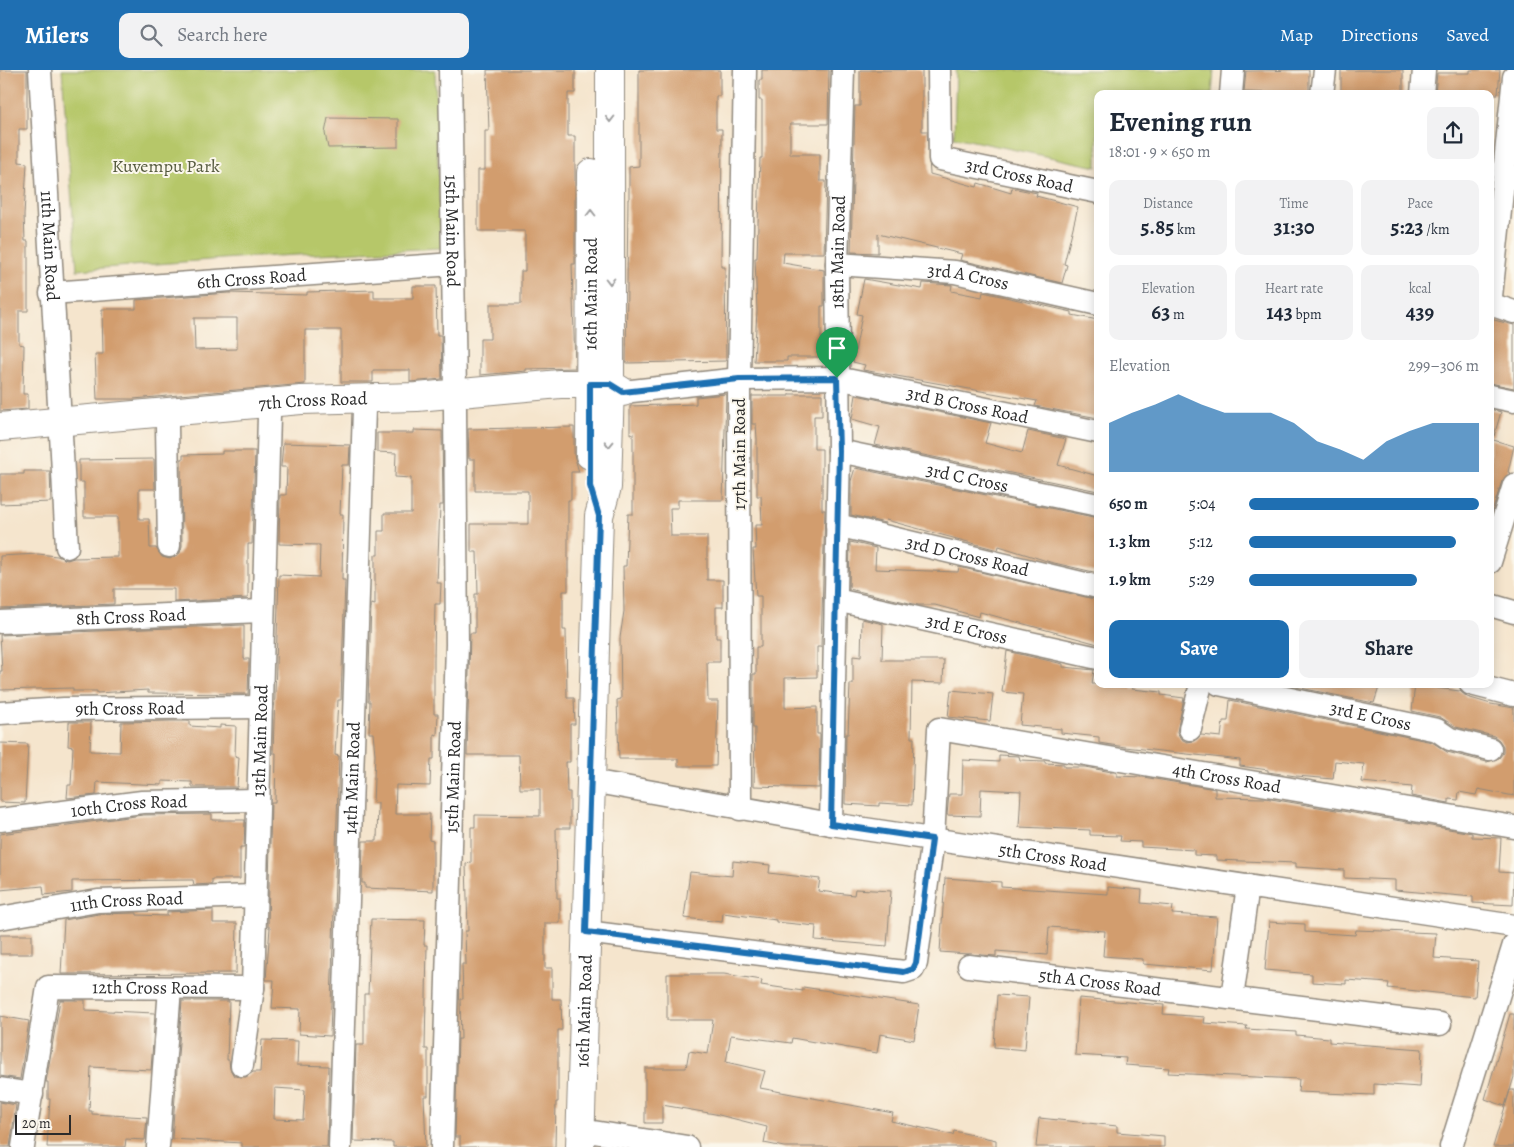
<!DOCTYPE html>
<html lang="en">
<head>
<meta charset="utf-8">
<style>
	body { margin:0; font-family:Alegreya,serif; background:#f2f2f3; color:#1f2937; height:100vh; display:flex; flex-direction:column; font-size:19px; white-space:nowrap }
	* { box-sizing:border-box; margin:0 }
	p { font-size:16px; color:#747a83 }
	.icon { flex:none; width:28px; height:28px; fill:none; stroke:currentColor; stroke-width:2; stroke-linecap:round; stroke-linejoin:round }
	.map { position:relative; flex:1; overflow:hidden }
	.details { position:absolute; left:1094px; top:20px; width:400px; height:598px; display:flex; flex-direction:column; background:#fff; border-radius:10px; box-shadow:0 2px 12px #0003 }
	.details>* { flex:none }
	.scale { position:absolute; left:15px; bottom:12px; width:56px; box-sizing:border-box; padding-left:5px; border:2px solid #2b2b2b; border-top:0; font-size:14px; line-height:18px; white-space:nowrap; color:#2b2b2b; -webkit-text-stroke:4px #fbf7ec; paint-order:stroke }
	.pin { position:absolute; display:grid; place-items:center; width:42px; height:42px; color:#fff; margin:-51px -21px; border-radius:50% 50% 50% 0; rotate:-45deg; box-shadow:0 0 5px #0007 }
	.pin .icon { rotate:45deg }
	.round { display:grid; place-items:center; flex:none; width:52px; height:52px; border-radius:10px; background:#f2f2f3 }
	.summary { display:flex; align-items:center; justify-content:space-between; height:85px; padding:0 15px }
	h1 { font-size:28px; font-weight:600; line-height:38px }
	.figures { display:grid; grid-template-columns:repeat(3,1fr); gap:8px; height:85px; padding:5px 15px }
	.figures div { display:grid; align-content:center; border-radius:10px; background:#f2f2f3; text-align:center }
	.figures b { font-size:21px; font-weight:600 }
	.figures small { font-size:14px; font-weight:400 }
	.figures p { font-size:14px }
	.chart { height:140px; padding:10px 15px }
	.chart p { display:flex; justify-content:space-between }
	.chart svg { width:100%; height:90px; margin-top:5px; fill:#1f6fb2; opacity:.7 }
	.primary-button { display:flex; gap:10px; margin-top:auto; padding:10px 15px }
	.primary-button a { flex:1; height:58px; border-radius:10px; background:#1f6fb2; color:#fff; font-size:20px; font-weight:600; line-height:58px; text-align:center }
	.primary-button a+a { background:#f2f2f3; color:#1f2937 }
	ul { padding:0 15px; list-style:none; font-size:16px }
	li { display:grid; grid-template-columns:80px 60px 1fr; align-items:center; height:38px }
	li i { height:12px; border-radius:6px; background:#1f6fb2 }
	header { display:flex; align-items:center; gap:30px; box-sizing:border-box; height:70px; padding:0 25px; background:#1f6fb2; color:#fff }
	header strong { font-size:24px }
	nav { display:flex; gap:28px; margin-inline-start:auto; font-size:18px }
	.search { width:350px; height:45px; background:#f2f2f3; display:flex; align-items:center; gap:12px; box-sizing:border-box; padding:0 18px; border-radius:10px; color:#747a83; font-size:19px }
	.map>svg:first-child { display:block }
</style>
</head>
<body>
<header>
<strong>Milers</strong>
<div class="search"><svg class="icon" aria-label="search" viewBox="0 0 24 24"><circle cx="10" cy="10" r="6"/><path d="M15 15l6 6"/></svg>Search here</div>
<nav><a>Map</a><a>Directions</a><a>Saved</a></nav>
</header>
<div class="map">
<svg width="1514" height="1077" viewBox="0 0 1514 1077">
	<rect width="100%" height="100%" fill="#fbf7ec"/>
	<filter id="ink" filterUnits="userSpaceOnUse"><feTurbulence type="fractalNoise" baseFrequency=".02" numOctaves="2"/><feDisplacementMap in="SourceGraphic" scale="10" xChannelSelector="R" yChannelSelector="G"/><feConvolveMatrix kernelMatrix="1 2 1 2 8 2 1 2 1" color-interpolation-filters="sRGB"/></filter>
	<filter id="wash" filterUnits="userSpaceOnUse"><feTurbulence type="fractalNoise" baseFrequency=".0096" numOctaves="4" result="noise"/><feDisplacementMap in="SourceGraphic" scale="20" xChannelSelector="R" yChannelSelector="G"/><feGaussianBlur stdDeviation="1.12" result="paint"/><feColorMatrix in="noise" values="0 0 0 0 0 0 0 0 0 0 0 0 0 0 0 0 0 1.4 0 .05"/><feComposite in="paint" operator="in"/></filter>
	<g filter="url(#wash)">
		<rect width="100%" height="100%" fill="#f5e5cd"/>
		<g fill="#b6c769" stroke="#70794a">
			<path d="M62 0H435L441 178 236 188 77 200Z"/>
			<path d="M956 0H1214L1212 24H1098L1097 97 954 67Z"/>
		</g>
		<g id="blocks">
			<g fill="#d29d6e" fill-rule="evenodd">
				<path d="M0 0H27V59H19V92L27 93 24 145 25 171H28V241H19V274L24 275 23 324H28V339L0 341Z"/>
				<path d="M487 0H575V23H568V66H575V194H572L575 298 526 299V301L480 305V269H490V234H521V201H525V161H478V100H485V61H489Z"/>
				<path d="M639 0H720V26H716V59H722L721 197H725L726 291 626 293 628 129H629V97L639 96Z"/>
				<path d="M762 0H829L828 54H790V84H820V111H826L824 183H784L783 193 824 200V236H821V268H825V287H787V291H754L757 241 755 188H757L760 88H762V30H759V10H762Z"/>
				<path d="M860 0H922V61H927L930 104 977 117 978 113 1011 123 1012 118 1037 123 1036 126 1078 137 1064 194 1067 195 1062 213 960 190 962 184 878 164V183L851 182 855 36H860Z"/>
				<path d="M1309 0V24L1244 22 1246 1Z"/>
				<rect x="1341" y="0" width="62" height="24"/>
				<path d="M1470 0H1500L1498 24H1435L1437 3H1470Z"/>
				<path d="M328 48 398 49V77L328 78 325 63Z"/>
				<path d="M864 209 922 219 923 213 952 215 951 221 982 227 983 222 1072 242V245L1098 250V348L1035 336 1037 331 863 300 865 295 853 292 862 245 857 244Z"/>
				<path d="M413 216H436L437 265H441L442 309 410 312V300H373V312H341V260H305V314L133 329H97L95 284H103L102 239H136V230L228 223 307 225V222L374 220V228H413ZM194 248H237V279L195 280Z"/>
				<path d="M1490 249 1514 255V318L1490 313Z"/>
				<path d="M726 324 723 430H678V438H670L671 466H707V510H723V537H716V568H720V592H707L708 631H718L716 696H678V689H619L617 630 621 629 620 568 624 541 623 496H626L628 444H633V363L630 364V336L696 334V327Z"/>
				<path d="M789 324H822V346H814V379H822V440H825L821 577H817V607L785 608V638L817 637V664H820L819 718 754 716 755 658H753V604H756V577H761V526H756L753 479H756L755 455H762L761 426H757V369L756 354H752V326H789Z"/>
				<path d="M856 325 991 353 985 373 1022 383 1028 361 1066 369 1058 395 1098 406V421L875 375 880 357 852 349Z"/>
				<path d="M1490 339 1501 342 1494 366H1490Z"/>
				<path d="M574 357V385L579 402H571V430H568V521H563V560H566L567 628H574L575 654H570V692H566L567 722H570V758H556L557 828H560V853H545V898H552V929H561L562 960H558V1032H556L555 1077H460V1067H455L458 969H461L460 929H463L462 894H466L465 861H468L466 794 471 793V757H475V745L540 746V719H520L519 685H467L470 563H475V524H478L477 482H471V454H528V421H475V389H469L468 359Z"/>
				<path d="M414 360 442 361 443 435H440L437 513H441L440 534H435L434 590V644H438L437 665 434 664V689H431L430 716 396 715 395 744H430L429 770 433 771V821L365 818V813H362L363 771H377L378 733H373L375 684 373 663H369L370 631H368L371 534 375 535V485H378V461H384V443H411V408L395 407 396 383 377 382V363H414Z"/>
				<path d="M1490 369 1514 376 1508 402 1510 403 1502 411 1490 448Z"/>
				<path d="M283 373 350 375 349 395H342L340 444H343L342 510H345L341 630H338L335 685 339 686 330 966 299 964 300 939 272 938 274 910H266L270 857H268L271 733H275L276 683H273L274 653 279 505 319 507 320 475 279 474 280 425H286L287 397H281Z"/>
				<path d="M222 381H255L252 474H248V528L174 532V519H114V534L0 539V486L38 484 57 486 67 490 74 488 118 487V447H84V412H79V390L154 389 155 419H139V449H149L150 478H156L162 487 170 489 180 483 182 476 181 389H183V385L222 384Z"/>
				<path d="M855 398 1098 448V503L1050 492 999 476 998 480 886 450 885 453 851 445V411Z"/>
				<path d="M24 401H50L51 432 0 434V404H24Z"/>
				<path d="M850 472 876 478 875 499 958 502 959 497 1098 530V574L980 542 979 547 935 535H918L849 519Z"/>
				<path d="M862 549 883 554 882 590H944L943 613 912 612 911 668H914L912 735 879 733V736L845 734 846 664H848L850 614H853V586L861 587Z"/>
				<path d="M244 555V589H249L248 624 148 623V620L97 623V621H73V618L0 620V601H2L0 565Z"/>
				<path d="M1007 581 1063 594V597L1094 600 1092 614H1132V619L1161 622V625L1184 628 1177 662 1181 669 1187 672 1194 671 1201 665 1221 667 1223 651H1228L1230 630 1432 672 1447 682 1487 692 1499 688 1503 683V676L1499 670 1494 666 1456 657 1440 647 1412 641 1415 614H1436V618L1460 621 1467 627 1491 634 1514 638V726L1478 719 1476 725 1459 722 1458 730 1449 729V733L1411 726 1412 717 1362 712 1364 694 1335 691 1333 709 1296 706 1268 702V700L1240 696V690L1125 677 1099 673V667L1061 663V659L1020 655 1023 624 1002 622Z"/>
				<path d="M1281 614H1380L1374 633Z"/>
				<path d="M951 620 993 624 990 651 948 647Z"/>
				<path d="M170 651H190V656L220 658V655L236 656 235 686 239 687 237 717H192V712L162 711V715L97 712 96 725 67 728 68 715H71L73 677 68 676 69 652H91L90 681 120 682 121 652Z"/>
				<path d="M0 673 28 674 25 733 0 732Z"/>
				<path d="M999 685 1019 686 1020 690 1045 691V693L1064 694V697H1085L1117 703V706L1143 707 1215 719V727L1265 728 1472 763V767L1501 768 1499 802 1514 803 1513 835 1473 833V827L1395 820V810L1344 808V800L1296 797V793L1216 790V786L1194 785V780L1141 777V772L1120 771 1121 766 1090 765V760L1019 757 1021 721 981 719 980 746 947 745 949 724H962L963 690 999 692Z"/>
				<path d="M212 744V750H245L244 777H240V809H212V814L194 815 193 810 72 811V822L44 825 43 816 0 820V764L143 745Z"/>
				<path d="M733 791 770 795 769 803 820 809 818 821 854 825 855 819 891 821 887 876 815 870 816 856 776 852V850L723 843 722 852 684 848 690 802 732 806Z"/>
				<path d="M945 808 1001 812V817L1061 821 1108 824V817L1142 820 1141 833 1173 836 1172 844 1217 847 1213 900 1143 894V889L1103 886 1105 861 1049 857 1047 885 996 881V886L940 882Z"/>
				<path d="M213 840V853H237L236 903 61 904 64 850 99 844 137 843V845L167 846V842Z"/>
				<path d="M371 849 425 850 424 875H427L425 979H428V1026H424L426 1077H393V1072L353 1071 356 975H364V924H368Z"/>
				<path d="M1269 852 1305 854V862L1355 865 1356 860 1436 863 1434 888 1478 891 1475 927 1388 918 1389 913 1346 910V914L1312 912V904L1265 900Z"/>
				<rect x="0" y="865" width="32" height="19"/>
				<path d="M667 904H724L762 910 761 915 803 921V917L919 935 914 970 880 964 877 983 792 968 791 973 731 965 726 992 765 1001 760 1018 893 1043 891 1051 953 1065 954 1061 996 1070V1077H784L764 1073 767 1057 715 1044 662 1035V1053H645V998H686L689 981 708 984 713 950H667Z"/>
				<path d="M997 925 1029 927 1025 980 994 977Z"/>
				<path d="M1079 928 1164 935 1163 944 1205 947 1204 953 1247 956 1246 959 1296 962V965L1329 968V972L1422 979 1420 1017 1374 1014V1025L1298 1022 1299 1009 1168 1003 1169 998 1125 995 1126 988 1075 985Z"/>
				<path d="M60 930H85V940L155 943 151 1000 91 997 89 1041H92V1044L147 1047 145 1070 126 1069 125 1077H47L50 1029H48V1012H46Z"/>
				<path d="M182 931H229L227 990H229L230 999 234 1006 246 1007 253 1002H260L262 970 298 971 297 995 329 996 327 1077H242V1073L172 1069ZM275 1018 305 1020 303 1050 274 1049Z"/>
				<path d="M1510 944H1514V1007L1505 1036 1485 1029Z"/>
				<path d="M0 946 29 951 20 1009 0 1006Z"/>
				<path d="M1510 1020H1514V1077H1493Z"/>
				<path d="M0 1032 16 1035 10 1077H0Z"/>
				<path d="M1039 1048 1117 1056V1062L1164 1066V1077H1036Z"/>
			</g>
		</g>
	</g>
	<g filter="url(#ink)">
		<use href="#blocks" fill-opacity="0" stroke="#90887c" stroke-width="1"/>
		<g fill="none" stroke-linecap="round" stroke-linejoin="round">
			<g stroke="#90887c" stroke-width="25">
				<g id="street">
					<path id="s1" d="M40 0 60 352"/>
					<path id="s2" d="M450 0 455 323"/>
					<path id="s3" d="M939 0 940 89 1098 122"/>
					<path d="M1231 24 1233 0"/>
					<path d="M1322 24 1325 0"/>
					<path d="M1422 24 1424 0"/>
					<path id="s4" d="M837 194 955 202 1098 234"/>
					<path id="s5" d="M51 223 453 194"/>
					<path d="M1490 234 1514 242"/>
					<path d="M1490 236 1514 7"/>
					<path id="s6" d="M623 322 739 309 837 308 1098 362"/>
					<path d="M1490 326 1514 331"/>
					<path d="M167 356 169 476"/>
					<path d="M61 365 67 477"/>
					<path id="s7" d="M839 381 1098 435"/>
					<path id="s8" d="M837 455 1098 517"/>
					<path d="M1490 492 1514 415"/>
					<path id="s9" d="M836 530 1098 588"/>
					<path d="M1490 535 1514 542"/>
					<path id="s10" d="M0 552 263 541"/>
					<path id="s11" d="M1219 614 1437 660 1450 669 1490 679"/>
					<path d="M1471 614 1514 625"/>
					<path id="s12" d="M0 643 64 639 261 637"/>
					<path d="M1190 659 1201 614"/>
					<path id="s13" d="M591 711 831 754 1514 856"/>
					<path d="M740 739 739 309 745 0"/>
					<path id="s14" d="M0 750 142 732 258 730"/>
					<path id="s15" d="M831 754 839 381 837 194 843 0"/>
					<path id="s16" d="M0 848 98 831 254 826"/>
					<path id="s17" d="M586 862 904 902 913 899 916 893 933 769 939 659 1514 757"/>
					<path id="s18" d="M969 896 1440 954"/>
					<path d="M1232 928 1248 816"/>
					<path id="s19" d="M242 995 253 918 269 346"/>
					<path d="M0 1019 32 1024"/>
					<path d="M581 1060 687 1077"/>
					<path id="s20" d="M23 1077 48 917 253 918"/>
					<path d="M158 1077 170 918"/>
					<path id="s21" d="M340 1077 364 339"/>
					<path id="s22" d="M442 1077 457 574 455 338"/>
					<path d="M1451 1077 1514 875"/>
				</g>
			</g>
			<g stroke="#90887c" stroke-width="30">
				<g id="secondary">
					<path id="s23" d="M0 357 301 330 417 327 560 314H610L623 322"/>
					<path id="s24" d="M590 385 591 103"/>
					<path id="s25" d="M580 1077 599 446 607 417 610 314V0"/>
				</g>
			</g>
			<use href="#street" stroke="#fff" stroke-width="22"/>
			<use href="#secondary" stroke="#fff" stroke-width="28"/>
		</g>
		<defs><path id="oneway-chevron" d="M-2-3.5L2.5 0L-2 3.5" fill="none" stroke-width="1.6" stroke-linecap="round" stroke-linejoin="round" transform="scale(1.25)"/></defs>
		<g stroke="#a0a0a0">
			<use href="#oneway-chevron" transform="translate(610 49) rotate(90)"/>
			<use href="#oneway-chevron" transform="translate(591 143) rotate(-90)"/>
			<use href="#oneway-chevron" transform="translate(610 211) rotate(90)"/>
			<use href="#oneway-chevron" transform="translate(609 374) rotate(92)"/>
		</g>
	</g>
	<g fill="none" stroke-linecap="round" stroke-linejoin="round" filter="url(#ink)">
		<g stroke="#fff" stroke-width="10">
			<path id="route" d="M837 308 839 381 831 754 932 769 916 893 913 899 904 902 586 862 599 446 590 416V314H610L623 322 739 309Z"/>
		</g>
		<use href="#route" stroke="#1f6fb2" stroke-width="6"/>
	</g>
	<g text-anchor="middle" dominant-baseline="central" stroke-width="4" stroke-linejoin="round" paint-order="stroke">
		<g font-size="18" fill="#555a3e" stroke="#fbf7ec">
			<text x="166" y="96">Kuvempu Park</text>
		</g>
		<g font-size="18" fill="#2b2b2b" stroke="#fbf7ec">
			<text stroke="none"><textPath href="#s3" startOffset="170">3rd Cross Road</textPath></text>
			<text stroke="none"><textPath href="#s2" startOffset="161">15th Main Road</textPath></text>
			<text stroke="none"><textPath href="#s1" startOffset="176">11th Main Road</textPath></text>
			<text stroke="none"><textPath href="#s15" startOffset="572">18th Main Road</textPath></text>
			<text stroke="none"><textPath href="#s5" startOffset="201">6th Cross Road</textPath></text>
			<text stroke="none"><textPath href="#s4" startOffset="132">3rd A Cross</textPath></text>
			<text stroke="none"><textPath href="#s24" startOffset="161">16th Main Road</textPath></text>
			<text stroke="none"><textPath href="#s23" startOffset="314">7th Cross Road</textPath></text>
			<text stroke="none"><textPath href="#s6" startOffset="348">3rd B Cross Road</textPath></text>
			<text transform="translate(739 384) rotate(-90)">17th Main Road</text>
			<text stroke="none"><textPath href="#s7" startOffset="131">3rd C Cross</textPath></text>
			<text stroke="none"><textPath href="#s8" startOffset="134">3rd D Cross Road</textPath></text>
			<text stroke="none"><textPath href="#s10" startOffset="131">8th Cross Road</textPath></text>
			<text stroke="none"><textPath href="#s9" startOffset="134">3rd E Cross</textPath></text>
			<text stroke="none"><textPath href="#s12" startOffset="130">9th Cross Road</textPath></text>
			<text stroke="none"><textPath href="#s11" startOffset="155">3rd E Cross</textPath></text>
			<text stroke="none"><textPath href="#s19" startOffset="325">13th Main Road</textPath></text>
			<text stroke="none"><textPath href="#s21" startOffset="369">14th Main Road</textPath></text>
			<text stroke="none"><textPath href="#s22" startOffset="370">15th Main Road</textPath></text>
			<text stroke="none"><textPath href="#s17" startOffset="864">4th Cross Road</textPath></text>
			<text stroke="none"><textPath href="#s14" startOffset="130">10th Cross Road</textPath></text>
			<text stroke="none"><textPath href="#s13" startOffset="468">5th Cross Road</textPath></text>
			<text stroke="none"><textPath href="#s16" startOffset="128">11th Cross Road</textPath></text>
			<text stroke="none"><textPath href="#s18" startOffset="132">5th A Cross Road</textPath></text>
			<text stroke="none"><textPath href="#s20" startOffset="264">12th Cross Road</textPath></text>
			<text stroke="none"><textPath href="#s25" startOffset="136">16th Main Road</textPath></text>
		</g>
	</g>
</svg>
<div class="scale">20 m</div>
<div class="pin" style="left:837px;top:308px;background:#1e9e55"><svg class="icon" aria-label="arrive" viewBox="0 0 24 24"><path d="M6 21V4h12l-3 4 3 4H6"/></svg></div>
<section class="details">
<div class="summary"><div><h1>Evening run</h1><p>18:01 · 9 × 650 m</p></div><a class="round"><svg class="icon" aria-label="share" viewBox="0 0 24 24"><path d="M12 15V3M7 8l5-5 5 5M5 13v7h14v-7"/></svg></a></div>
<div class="figures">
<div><p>Distance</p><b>5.85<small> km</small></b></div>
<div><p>Time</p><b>31:30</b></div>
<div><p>Pace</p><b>5:23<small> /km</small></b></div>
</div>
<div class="figures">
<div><p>Elevation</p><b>63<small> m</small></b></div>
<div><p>Heart rate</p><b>143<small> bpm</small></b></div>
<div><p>kcal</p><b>439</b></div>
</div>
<div class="chart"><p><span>Elevation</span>299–306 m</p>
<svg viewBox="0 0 160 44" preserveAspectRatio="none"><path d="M0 44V20L10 15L20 11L30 6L40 11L50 15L60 15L70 15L80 20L90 29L100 33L110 38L120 29L130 24L140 20L150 20L160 20V44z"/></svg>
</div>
<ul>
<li><b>650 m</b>5:04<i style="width:100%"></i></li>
<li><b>1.3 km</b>5:12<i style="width:90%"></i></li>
<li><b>1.9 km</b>5:29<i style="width:73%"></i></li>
</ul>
<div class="primary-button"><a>Save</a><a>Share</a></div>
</section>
</div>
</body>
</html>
